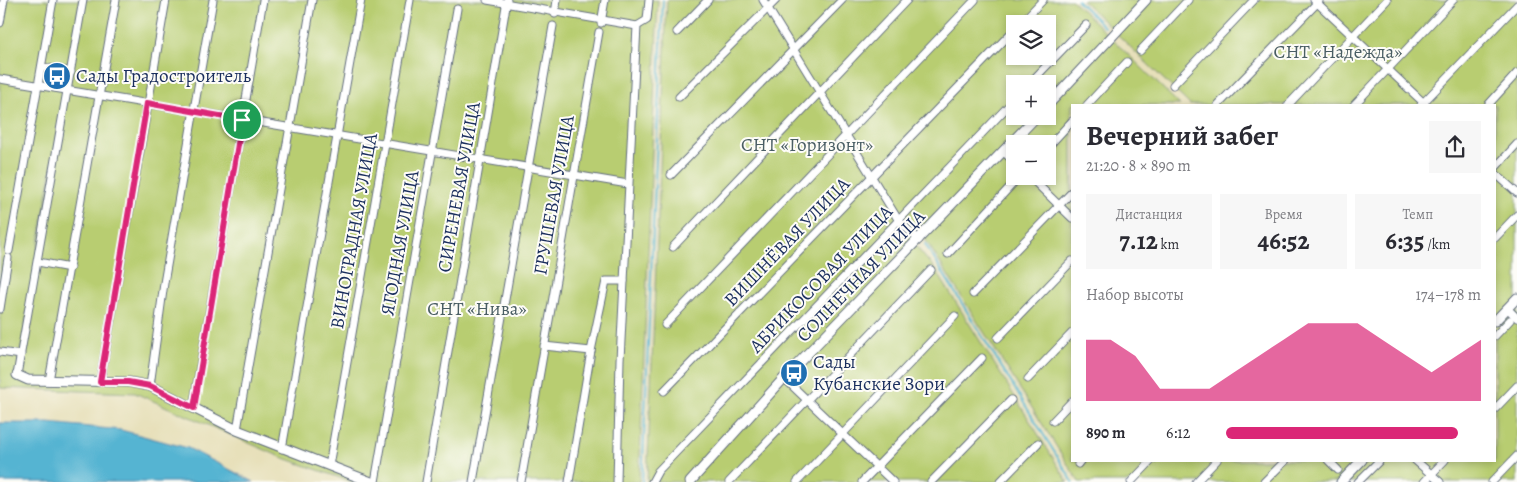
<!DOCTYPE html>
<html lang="ru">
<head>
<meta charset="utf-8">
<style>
	body { margin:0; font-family:Alegreya,serif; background:#f7f7f7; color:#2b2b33; height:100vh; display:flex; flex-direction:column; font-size:19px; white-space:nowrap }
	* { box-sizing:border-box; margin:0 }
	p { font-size:16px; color:#7c7c81 }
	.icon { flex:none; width:28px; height:28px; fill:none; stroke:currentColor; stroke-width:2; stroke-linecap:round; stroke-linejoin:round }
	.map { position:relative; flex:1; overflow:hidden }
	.sheet { position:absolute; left:1071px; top:104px; width:425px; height:358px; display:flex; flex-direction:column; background:#fff; border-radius:0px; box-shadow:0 2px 8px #0003 }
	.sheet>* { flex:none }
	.tools { position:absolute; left:1006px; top:15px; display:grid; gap:10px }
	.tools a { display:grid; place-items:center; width:50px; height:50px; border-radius:0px; background:#fff; box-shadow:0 2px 8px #0003; font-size:25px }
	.pin { position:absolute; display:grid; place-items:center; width:42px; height:42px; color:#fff; margin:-21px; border:2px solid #fff; border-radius:50%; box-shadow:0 1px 5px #0007 }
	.round { display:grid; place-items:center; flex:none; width:52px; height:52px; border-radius:0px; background:#f7f7f7 }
	.headline { display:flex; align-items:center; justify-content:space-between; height:85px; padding:0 15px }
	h1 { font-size:28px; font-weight:700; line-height:38px }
	.metrics { display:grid; grid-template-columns:repeat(3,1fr); gap:8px; height:85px; padding:5px 15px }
	.metrics div { display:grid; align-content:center; border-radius:0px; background:#f7f7f7; text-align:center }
	.metrics b { font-size:25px; font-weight:700 }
	.metrics small { font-size:14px; font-weight:400 }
	.metrics p { font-size:14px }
	.chart { height:140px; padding:10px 15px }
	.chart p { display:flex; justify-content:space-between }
	.chart svg { width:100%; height:90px; margin-top:5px; fill:#db2777; opacity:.7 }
	ul { padding:0 15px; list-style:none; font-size:16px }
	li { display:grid; grid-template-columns:80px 60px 1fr; align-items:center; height:38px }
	li i { height:12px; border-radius:6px; background:#db2777 }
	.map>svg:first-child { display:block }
</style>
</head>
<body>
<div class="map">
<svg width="1517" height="482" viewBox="0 0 1517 482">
	<rect width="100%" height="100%" fill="#fdfcf7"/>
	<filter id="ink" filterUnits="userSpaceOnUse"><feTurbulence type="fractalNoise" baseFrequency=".02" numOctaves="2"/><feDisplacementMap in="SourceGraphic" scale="10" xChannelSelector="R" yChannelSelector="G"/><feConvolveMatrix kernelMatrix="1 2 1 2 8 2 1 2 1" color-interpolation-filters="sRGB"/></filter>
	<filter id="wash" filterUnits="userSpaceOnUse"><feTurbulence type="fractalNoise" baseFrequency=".0096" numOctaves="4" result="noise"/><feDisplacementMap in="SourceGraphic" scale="20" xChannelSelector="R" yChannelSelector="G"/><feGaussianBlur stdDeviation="1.12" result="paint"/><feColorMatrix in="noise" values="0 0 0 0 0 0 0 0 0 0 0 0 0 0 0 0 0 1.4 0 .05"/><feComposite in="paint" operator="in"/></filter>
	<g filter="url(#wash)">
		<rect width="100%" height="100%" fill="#e7e0ba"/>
		<g fill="#b8cd71" stroke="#6a7e68" fill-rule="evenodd">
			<path d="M0 0H80L18 366 83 0H658L639 482H352L281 457 135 393 0 388Z"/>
			<path d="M667 0H1072L1180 105H1072V460H1366L1345 482H1079L923 236 915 245 937 272 1068 482H647ZM1015 24H1048V56H1015ZM1015 84H1048V116H1015ZM1015 144H1048V176H1015Z"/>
			<path d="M1082 0H1517V301L1495 324V105H1190Z"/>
			<path d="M1517 306V482H1348L1369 460H1495V329Z"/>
		</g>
		<path fill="#54b4d2" stroke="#387298" d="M0 423H49L121 430 188 448 254 482H0Z"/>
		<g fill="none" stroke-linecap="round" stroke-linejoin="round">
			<g stroke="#54b4d2" stroke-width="2">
				<path d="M1077 0 1104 27"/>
				<path d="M925 244 1073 482"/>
				<path d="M642 482 663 0"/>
			</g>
		</g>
	</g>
	<g filter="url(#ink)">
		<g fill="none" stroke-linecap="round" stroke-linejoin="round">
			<g stroke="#626d7e" stroke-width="9">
				<g id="minor">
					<path d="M487 0 637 26 647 20 649 0"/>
					<path d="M763 0 899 221 919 240"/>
					<path d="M1314 0 1426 105"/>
					<path d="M555 14 557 0"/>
					<path d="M0 23 4 0"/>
					<path d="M601 23 605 0"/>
					<path d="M1020 24 1043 0"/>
					<path d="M677 32 708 0"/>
					<path d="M1140 51 1188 0"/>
					<path d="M42 67 71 72"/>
					<path d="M0 79 628 184"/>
					<path d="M1029 84 1086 25"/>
					<path d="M1173 85 1254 0"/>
					<path d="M679 97 776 0"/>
					<path d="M1087 105 1127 62"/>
					<path d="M1218 105 1319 1"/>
					<path d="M1288 105 1387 0"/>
					<path d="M1354 105 1453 0"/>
					<path d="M1421 105 1517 5"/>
					<path d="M1488 105 1517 73"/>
					<path d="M1048 147 1072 121"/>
					<path d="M1004 152 1015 163"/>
					<path d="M1495 168 1517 144"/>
					<path d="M1495 173 1517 193"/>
					<path d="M671 175 842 0"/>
					<path d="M1029 176 1072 218"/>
					<path d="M1495 238 1517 215"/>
					<path d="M673 247 907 0"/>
					<path d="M9 251 53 0"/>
					<path d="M948 254 1020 176"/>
					<path d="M38 262 70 268"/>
					<path d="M973 294 1072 192"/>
					<path d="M1507 308 1517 318"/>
					<path d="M0 309 8 258"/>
					<path d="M665 325 975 0"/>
					<path d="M1495 336 1510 320"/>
					<path d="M998 338 1072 261"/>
					<path d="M544 346 591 351"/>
					<path d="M0 352 21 355"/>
					<path d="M17 375 83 0"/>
					<path d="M784 378 893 482"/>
					<path d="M1028 379 1072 333"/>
					<path d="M49 381 116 0"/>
					<path d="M100 382 166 0"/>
					<path d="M150 386 164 283 213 0"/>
					<path d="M664 391 1015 29"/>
					<path d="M193 408 263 0"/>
					<path d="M1495 409 1517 386"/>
					<path d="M1053 421 1072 401"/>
					<path d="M237 430 312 0"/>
					<path d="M282 449 361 0"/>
					<path d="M1328 460 1338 470"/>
					<path d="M1415 460 1440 482"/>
					<path d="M1078 464 1081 460"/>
					<path d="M329 466 410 0"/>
					<path d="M375 482 457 9"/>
					<path d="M426 482 507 0"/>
					<path d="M473 482 553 26"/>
					<path d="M521 482 599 32"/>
					<path d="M569 482 591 351 606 281H624"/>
					<path d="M617 482 620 360 637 26"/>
					<path d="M652 482 658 471 1015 99"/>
					<path d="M729 482 931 270"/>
					<path d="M797 482 955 316"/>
					<path d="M862 482 982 358"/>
					<path d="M931 482 1011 400"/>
					<path d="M1000 482 1038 443"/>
					<path d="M1131 482 1152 460"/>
					<path d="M1196 482 1217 460"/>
					<path d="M1264 482 1286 460"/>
					<path d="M1358 482 1380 460"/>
					<path d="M1424 482 1445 460"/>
					<path d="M1492 482 1517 456"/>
				</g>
			</g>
			<g stroke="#626d7e" stroke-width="11">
				<g id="tertiary">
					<path d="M1048 105 1146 0"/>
					<path d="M1495 321 1517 298"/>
					<path d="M17 375 28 380 129 382 150 386 237 430 371 482"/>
					<path d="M690 482 784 378 1037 116"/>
					<path d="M1341 482 1362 460"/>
				</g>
			</g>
			<use href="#minor" stroke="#fff" stroke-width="7"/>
			<use href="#tertiary" stroke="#fff" stroke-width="9"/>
		</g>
	</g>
	<g fill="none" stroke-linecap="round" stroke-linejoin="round" filter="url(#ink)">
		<g stroke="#fff" stroke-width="10">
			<path id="route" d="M147 103 242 120 194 408 150 386 128 382H100Z"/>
		</g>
		<use href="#route" stroke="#db2777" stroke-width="6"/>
	</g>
	<defs>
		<g id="bus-disc" transform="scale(1.4375)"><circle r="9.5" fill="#1f6fb2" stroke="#fdfcf7"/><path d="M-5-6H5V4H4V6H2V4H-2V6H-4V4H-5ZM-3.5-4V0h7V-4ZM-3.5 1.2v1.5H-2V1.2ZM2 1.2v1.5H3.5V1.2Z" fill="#fff"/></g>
	</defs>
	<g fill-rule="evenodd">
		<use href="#bus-disc" x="57" y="76"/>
		<use href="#bus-disc" x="794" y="373"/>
	</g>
	<g text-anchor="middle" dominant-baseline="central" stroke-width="4" stroke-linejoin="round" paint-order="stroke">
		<g font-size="19" fill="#4a5e64" stroke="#fdfcf7">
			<text x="1338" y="52">СНТ «Надежда»</text>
			<text x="807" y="145">СНТ «Горизонт»</text>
			<text x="477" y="309">СНТ «Нива»</text>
		</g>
		<g font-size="19" fill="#1b2f5e" stroke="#fdfcf7" text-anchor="start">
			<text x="76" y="76">Сады Градостроитель</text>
			<text x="813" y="362">Сады<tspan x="813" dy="22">Кубанские Зори</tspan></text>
		</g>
		<g font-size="19" fill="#1b2f5e" stroke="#fdfcf7">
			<text transform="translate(459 187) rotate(-80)">СИРЕНЕВАЯ УЛИЦА</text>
			<text transform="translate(554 195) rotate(-80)">ГРУШЕВАЯ УЛИЦА</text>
			<text transform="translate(354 231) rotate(-80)">ВИНОГРАДНАЯ УЛИЦА</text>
			<text transform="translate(787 242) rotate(-46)">ВИШНЁВАЯ УЛИЦА</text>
			<text transform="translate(400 243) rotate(-80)">ЯГОДНАЯ УЛИЦА</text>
			<text transform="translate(861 276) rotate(-46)">СОЛНЕЧНАЯ УЛИЦА</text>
			<text transform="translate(821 279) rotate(-46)">АБРИКОСОВАЯ УЛИЦА</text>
		</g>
	</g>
</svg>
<div class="tools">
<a><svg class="icon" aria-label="layers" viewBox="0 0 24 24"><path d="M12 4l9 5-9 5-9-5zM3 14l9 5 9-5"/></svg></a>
<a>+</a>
<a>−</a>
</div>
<div class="pin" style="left:242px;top:120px;background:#1e9e55"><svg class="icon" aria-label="arrive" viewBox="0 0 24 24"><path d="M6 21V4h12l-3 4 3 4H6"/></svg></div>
<section class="sheet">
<div class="headline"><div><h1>Вечерний забег</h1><p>21:20 · 8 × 890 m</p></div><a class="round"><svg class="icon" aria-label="share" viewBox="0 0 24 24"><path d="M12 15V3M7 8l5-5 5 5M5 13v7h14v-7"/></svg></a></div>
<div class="metrics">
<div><p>Дистанция</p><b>7.12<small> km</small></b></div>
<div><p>Время</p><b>46:52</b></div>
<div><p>Темп</p><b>6:35<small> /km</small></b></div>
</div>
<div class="chart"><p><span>Набор высоты</span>174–178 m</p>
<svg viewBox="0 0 160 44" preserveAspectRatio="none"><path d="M0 44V14L10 14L20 22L30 38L40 38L50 38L60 30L70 22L80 14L90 6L100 6L110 6L120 14L130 22L140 30L150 22L160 14V44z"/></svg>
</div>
<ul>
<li><b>890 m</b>6:12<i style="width:91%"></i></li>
</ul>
</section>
</div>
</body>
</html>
